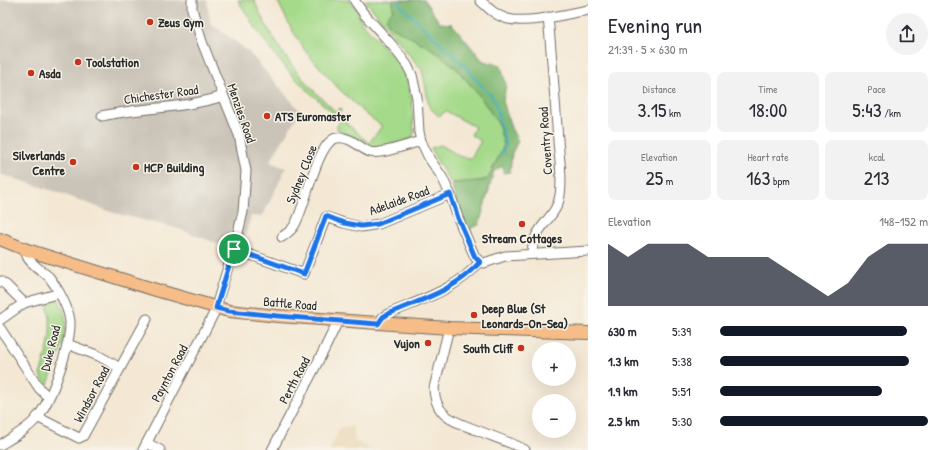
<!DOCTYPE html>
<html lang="en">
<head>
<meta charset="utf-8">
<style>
	body { margin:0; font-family:"Patrick Hand",sans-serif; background:#f2f2f3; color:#2b2b33; height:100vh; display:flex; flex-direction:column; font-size:15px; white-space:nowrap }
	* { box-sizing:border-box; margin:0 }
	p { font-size:13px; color:#7c7c81 }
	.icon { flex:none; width:22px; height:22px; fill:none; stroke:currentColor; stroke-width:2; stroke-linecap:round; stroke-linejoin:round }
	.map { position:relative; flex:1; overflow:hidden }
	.side { display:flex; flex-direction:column; background:#fff; width:360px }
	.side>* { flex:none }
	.controls { position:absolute; left:532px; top:342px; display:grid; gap:8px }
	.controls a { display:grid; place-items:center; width:44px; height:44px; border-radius:50%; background:#fff; box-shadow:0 4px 16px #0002; font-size:20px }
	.pin { position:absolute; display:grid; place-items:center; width:34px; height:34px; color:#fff; margin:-17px; border:2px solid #fff; border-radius:50%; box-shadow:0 1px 4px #0007 }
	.round { display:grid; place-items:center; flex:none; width:42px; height:42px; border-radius:21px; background:#f2f2f3 }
	.head { display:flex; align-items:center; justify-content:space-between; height:68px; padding:0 20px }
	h1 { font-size:22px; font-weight:600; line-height:30px }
	.figures { display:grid; grid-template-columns:repeat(3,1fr); gap:6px; height:68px; padding:4px 20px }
	.figures div { display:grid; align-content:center; border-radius:8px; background:#f2f2f3; text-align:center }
	.figures b { font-size:20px; font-weight:600 }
	.figures small { font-size:11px; font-weight:400 }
	.figures p { font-size:11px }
	.chart { height:112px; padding:8px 20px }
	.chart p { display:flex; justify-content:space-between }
	.chart svg { width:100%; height:72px; margin-top:4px; fill:#111827; opacity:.7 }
	ul { padding:0 20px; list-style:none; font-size:13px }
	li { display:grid; grid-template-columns:64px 48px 1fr; align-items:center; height:30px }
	li i { height:10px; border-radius:5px; background:#111827 }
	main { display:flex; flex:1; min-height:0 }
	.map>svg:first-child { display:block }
</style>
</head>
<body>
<main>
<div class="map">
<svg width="588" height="450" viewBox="0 0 588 450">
	<rect width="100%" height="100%" fill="#f7f3e8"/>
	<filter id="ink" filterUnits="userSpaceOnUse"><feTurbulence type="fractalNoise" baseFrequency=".025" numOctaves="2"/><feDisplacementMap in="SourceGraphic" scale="8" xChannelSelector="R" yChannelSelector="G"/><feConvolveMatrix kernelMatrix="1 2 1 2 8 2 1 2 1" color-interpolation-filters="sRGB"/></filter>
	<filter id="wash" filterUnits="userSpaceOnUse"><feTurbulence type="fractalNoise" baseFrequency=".012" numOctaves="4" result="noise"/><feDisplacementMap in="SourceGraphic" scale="16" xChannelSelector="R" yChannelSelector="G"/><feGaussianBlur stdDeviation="0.9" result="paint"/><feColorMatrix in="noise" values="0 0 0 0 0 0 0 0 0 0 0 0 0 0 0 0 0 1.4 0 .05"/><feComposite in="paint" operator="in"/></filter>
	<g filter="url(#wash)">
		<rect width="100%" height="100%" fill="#f4e8d4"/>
		<path fill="#ead9ba" d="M353 426 355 441 374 450H329L341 427Z"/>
		<path fill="#cac3b8" d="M0 0H207L210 23 248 51 300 111 270 162 286 168 262 217 251 216 240 252 176 228 114 213 57 192 0 174Z"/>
		<g fill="#a5da8a" stroke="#68825a">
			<path d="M238 0H254C266 28 283 56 303 79 313 91 325 101 336 112L340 108 341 110 335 119H330L334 114C315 97 296 81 280 61 264 42 251 21 238 0Z"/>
			<path d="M277 0H348L357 10 362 23 393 57 406 75 412 100 414 133 411 139 377 149 351 135 338 131 337 126 344 116H348L349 117 345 122C354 129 360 136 369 143L382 126 367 115 341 91 306 52 291 28Z"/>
			<path d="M365 0H393V10L435 51 455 67 479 95 498 123 504 145 488 179 479 181 451 183 435 157 431 148 441 145 461 157 471 158 481 141 471 135 475 127 446 111 439 116 429 107 425 83 422 70Z"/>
			<path d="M55 298 59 300C61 305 64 310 65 315 69 335 54 367 47 387L40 375C48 349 55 329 46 301Z"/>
		</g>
		<path fill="#84ba76" stroke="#587250" d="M393 0H424L440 23 452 24 483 61 501 65 506 85 503 101 511 128 518 141 512 153 510 172 504 173 502 166 494 171 479 225 468 229 461 220 451 183 479 181 488 179 504 145 498 123 479 95 455 67 435 51 389 25 386 18 393 10Z"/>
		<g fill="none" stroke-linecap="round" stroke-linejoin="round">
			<path stroke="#46b5c0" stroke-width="2" d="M397 0 401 6 467 68 485 90 491 95 495 102 506 146 500 155"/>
		</g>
	</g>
	<g filter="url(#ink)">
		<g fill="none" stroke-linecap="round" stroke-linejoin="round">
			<g stroke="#716d66" stroke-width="11">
				<g id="minor">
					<path d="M354 0 364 14 392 45 407 65 412 75 417 98 419 132 421 141 429 158 442 177 450 194 458 218 475 257 480 262"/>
					<path d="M480 0C488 8 496 16 508 19 528 24 567 14 588 10"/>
					<path d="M102 116C142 107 184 109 223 96"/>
					<path d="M282 237C287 233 291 231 294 226 305 210 317 140 337 138 351 136 359 148 370 152 380 155 410 144 421 141"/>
					<path d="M234 249 304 274 326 217 344 223 361 227 379 224 450 194"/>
					<path d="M532 254C532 226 557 219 560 195 563 177 559 157 558 140 555 99 552 58 548 17"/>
					<path d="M480 262 484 263 505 256 588 251"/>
					<path d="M0 281 6 285 24 303"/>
					<path d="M0 320 24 303 53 295 59 293"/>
					<path d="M378 324 383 317 388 314C420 300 456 290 480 262"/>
					<path d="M0 328 39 388 48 397"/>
					<path d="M449 328 434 388C435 418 456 422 479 431 494 437 510 442 525 450"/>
					<path d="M67 344 99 356 120 368"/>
					<path d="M37 417 79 438 83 436 147 319"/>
					<path d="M147 443 160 450"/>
					<path d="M0 445C13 437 27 430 37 418 52 399 71 345 70 321 69 311 64 301 59 292 56 287 53 282 49 277 44 272 29 263 27 256 27 254 27 252 27 250"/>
					<path d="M143 450 214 313 236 241 243 212 246 171 239 135 202 42 192 9V0"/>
					<path d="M272 450 324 350 338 321"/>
				</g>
			</g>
			<g stroke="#716d66" stroke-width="14">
				<path id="major" d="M0 239 27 250 156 290 229 311 278 316 449 328 588 333"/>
			</g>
			<use href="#minor" stroke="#fff" stroke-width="9"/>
			<use href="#major" stroke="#f7bd88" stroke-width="12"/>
		</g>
	</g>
	<g fill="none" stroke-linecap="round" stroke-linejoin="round" filter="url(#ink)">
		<g stroke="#fff" stroke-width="8">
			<path id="route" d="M450 194 458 218 475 257 480 262C456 290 420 300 388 314L383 317 378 324 278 316 229 311 216 308 234 249 304 274 326 216 344 223 361 226 378 224Z"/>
		</g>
		<use href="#route" stroke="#1a73e8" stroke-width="5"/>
	</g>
	<g fill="#c8321e" stroke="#f7f3e8" stroke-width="1.5">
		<circle cx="150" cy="22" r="4"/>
		<circle cx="78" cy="62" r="4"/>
		<circle cx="31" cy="73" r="4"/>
		<circle cx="267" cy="116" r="4"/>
		<circle cx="73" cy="162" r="4"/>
		<circle cx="136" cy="167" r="4"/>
		<circle cx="522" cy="224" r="4"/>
		<circle cx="474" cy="315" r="4"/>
		<circle cx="428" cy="343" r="4"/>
		<circle cx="521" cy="348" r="4"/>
	</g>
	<g text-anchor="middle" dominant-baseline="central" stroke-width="3" stroke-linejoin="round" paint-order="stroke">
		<g font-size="13" font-weight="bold" fill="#2b2b2b" stroke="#f7f3e8" text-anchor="start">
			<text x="158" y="22">Zeus Gym</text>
			<text x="86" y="62">Toolstation</text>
			<text x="39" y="73">Asda</text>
			<text x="275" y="116">ATS Euromaster</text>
			<text x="65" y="155" text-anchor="end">Silverlands<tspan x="65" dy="15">Centre</tspan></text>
			<text x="144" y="167">HCP Building</text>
			<text x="522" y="238" text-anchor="middle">Stream Cottages</text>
			<text x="482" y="308">Deep Blue (St<tspan x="482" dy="15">Leonards-On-Sea)</tspan></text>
			<text x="420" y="343" text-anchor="end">Vujon</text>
			<text x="513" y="348" text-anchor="end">South Cliff</text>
		</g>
		<g font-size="13" fill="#2b2b2b" stroke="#f7f3e8">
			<text transform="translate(161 94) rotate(-8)">Chichester Road</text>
			<text transform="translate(242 113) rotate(71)">Menzies Road</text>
			<text transform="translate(545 141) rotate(-94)">Coventry Road</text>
			<text transform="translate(301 174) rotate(-68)">Sydney Close</text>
			<text transform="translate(399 200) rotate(-20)">Adelaide Road</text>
			<text transform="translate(290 303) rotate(5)">Battle Road</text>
			<text transform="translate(50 348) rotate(-76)">Duke Road</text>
			<text transform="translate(169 373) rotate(-62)">Paynton Road</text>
			<text transform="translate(294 380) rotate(-62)">Perth Road</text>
			<text transform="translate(91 394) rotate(-62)">Windsor Road</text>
		</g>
	</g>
</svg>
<div class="controls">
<a>+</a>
<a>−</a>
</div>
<div class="pin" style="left:234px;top:249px;background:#1e9e55"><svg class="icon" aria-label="arrive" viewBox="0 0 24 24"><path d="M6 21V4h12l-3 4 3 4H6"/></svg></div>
</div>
<section class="side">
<div class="head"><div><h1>Evening run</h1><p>21:39 · 5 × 630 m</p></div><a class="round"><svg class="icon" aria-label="share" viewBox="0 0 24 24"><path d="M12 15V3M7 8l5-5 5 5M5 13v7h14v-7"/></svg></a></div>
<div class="figures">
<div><p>Distance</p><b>3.15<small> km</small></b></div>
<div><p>Time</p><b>18:00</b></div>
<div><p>Pace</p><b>5:43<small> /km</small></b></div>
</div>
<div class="figures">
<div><p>Elevation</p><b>25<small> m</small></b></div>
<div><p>Heart rate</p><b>163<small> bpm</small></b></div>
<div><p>kcal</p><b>213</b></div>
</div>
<div class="chart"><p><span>Elevation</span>148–152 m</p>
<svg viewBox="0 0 160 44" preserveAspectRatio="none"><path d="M0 44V6L10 14L20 6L30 6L40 6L50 14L60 14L70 14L80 14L90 22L100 30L110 38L120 30L130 14L140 6L150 6L160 6V44z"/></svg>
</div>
<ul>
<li><b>630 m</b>5:39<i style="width:90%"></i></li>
<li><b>1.3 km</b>5:38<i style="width:91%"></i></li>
<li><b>1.9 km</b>5:51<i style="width:78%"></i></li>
<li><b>2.5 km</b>5:30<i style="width:100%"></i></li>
</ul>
</section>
</main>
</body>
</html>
